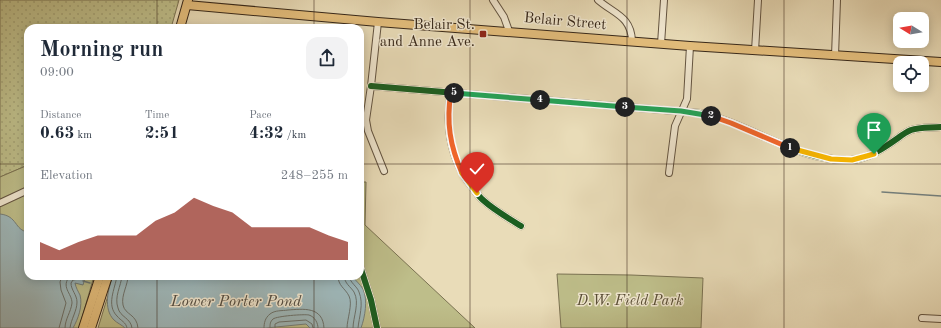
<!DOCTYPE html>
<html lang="en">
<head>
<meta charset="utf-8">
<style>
	body { margin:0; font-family:"Old Standard TT",serif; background:#f2f2f3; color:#1f2937; height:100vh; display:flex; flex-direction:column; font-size:15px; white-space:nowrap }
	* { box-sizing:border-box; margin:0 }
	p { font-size:13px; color:#747a83 }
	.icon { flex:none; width:22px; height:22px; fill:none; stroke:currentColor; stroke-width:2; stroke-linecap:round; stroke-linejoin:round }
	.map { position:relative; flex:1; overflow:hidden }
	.drawer { position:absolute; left:24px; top:24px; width:340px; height:256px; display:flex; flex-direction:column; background:#fff; border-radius:12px; box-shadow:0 2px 10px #0003 }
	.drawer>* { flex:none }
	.needle { width:26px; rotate:281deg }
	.tools { position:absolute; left:893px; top:12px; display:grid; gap:8px }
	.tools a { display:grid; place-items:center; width:36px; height:36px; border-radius:8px; background:#fff; box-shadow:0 2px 10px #0003; font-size:20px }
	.pin { position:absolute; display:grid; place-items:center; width:34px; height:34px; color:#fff; margin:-41px -17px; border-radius:50% 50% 50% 0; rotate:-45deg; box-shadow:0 0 4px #0007 }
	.pin .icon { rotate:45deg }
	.km { position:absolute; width:20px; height:20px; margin:-10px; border-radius:50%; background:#222; color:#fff; font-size:11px; line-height:20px; text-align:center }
	.round { display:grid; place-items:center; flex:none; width:42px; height:42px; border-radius:12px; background:#f2f2f3 }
	.head { display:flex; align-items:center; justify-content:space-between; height:68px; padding:0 16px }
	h1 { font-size:22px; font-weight:800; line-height:30px }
	.metrics { display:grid; grid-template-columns:repeat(3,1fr); gap:6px; height:68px; padding:4px 16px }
	.metrics div { display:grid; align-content:center }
	.metrics b { font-size:17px; font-weight:800 }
	.metrics small { font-size:11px; font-weight:400 }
	.metrics p { font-size:11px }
	.chart { height:112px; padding:8px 16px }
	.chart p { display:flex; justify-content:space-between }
	.chart svg { width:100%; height:72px; margin-top:4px; fill:#8f2418; opacity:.7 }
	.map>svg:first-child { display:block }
</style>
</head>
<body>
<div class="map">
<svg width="941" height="328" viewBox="0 0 941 328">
	<defs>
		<pattern id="grass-dots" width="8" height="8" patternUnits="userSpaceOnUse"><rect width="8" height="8" fill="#bebe8a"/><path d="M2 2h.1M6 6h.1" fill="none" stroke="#a4a376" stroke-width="1.8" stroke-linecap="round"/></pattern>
	</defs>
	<rect width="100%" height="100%" fill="#e9dcb8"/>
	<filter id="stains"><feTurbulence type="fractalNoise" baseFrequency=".005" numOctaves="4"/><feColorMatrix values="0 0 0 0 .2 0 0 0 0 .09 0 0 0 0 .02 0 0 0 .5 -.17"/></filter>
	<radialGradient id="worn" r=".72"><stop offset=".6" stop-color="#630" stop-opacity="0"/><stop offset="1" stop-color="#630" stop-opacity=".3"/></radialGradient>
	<path fill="url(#grass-dots)" stroke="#7a7252" d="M0 0H179L171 28H28V165L0 177Z"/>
	<g fill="#bebe8a" stroke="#7a7252">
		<path d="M28 165V276H94L79 328H0V177Z"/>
		<path d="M360 182H366L365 225 475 328H98L114 276H360Z"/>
		<path d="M557 274 631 275 703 278 701 328H561Z"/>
	</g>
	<g fill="#9eb8bb" stroke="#747e7a">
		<path d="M0 214C18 216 14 230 28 232V276H78L85 278 83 285 75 283C76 288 78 291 80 295 83 306 78 319 73 328H0Z"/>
		<path d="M113 276H352C355 280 360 284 363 289 368 300 365 317 361 328H310L306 324 266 328H125C122 325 117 323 114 320 103 309 108 289 113 276Z"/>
	</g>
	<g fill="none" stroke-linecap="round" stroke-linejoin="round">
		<g stroke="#6a706a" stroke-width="1">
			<path d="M117 276C115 289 106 305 117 316 121 321 126 322 127 328"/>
			<path d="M122 276C121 286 114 297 118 308 120 317 131 318 132 328"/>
			<path d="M128 276C128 285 121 295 123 305 125 315 137 314 138 328"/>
			<path d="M338 276C338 286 345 288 349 296 353 304 347 319 347 328"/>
			<path d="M344 276C345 284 350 286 354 292 360 303 353 317 353 328"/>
			<path d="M349 276C350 283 357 286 359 292 364 304 359 317 358 328"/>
			<path d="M59 328 66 303 61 290 60 282 62 276"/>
			<path d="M65 328C65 319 71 312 72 303 72 293 60 287 70 276"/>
			<path d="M70 328C71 319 77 311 77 302 77 295 71 290 71 283L73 280 79 279 80 276"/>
			<path d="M264 328C264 323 265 318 270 314 275 310 282 311 288 310 303 309 323 306 324 328"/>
			<path d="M270 328C270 324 270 322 273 319 277 316 304 314 309 315 315 317 318 323 318 328"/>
			<path d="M275 328V324L279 322 306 320 312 324 313 328"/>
		</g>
		<g stroke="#747e7a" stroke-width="1.5">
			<path d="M882 192 941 196"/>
			<path d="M83 281 90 283"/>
		</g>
		<g stroke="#635441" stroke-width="8">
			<g id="minor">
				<path d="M493 0 504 17 509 31"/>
				<path d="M598 0C614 14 631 16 632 41"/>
				<path d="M378 22 371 86 366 120 368 131 384 171"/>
				<path d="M661 44 664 0"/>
				<path d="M755 51 758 0"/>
				<path d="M835 56 837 0"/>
				<path d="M371 86 700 113C751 124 797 162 851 160 868 159 884 148 898 138 902 135 906 132 911 130 920 127 931 128 941 127"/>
				<path d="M451 92C445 127 451 161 473 188 476 192 479 197 483 200 494 210 508 218 521 226"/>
				<path d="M669 173 675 126 687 99 690 46"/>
				<path d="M0 203 28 190"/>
				<path d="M360 266 371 300 377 328"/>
				<path d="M922 318 941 319"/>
			</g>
		</g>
		<g stroke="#362719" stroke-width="10">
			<g id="major">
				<path d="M187 5 378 22 690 46 941 62"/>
				<path d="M180 28 188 0"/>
				<path d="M83 328 100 276"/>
				<path d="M91 328 108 276"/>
			</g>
		</g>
		<use href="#minor" stroke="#f1e8d1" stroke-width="6"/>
		<use href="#major" stroke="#e4be7c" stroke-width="8"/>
		<g stroke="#f1e8d1" stroke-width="8">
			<g id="cycleway">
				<path d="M371 86 700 113C751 124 797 162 851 160 868 159 884 148 898 138 902 135 906 132 911 130 920 127 931 128 941 127"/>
				<path d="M451 92C445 127 451 161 473 188 476 192 479 197 483 200 494 210 508 218 521 226"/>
				<path d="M360 266 371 300 377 328"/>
			</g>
		</g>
		<use href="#cycleway" stroke="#1b5e20" stroke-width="6"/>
	</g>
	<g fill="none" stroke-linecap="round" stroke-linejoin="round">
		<g stroke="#fff" stroke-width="8">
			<path id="split-1" d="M790 148 831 159 852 160 874 154"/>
		</g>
		<g stroke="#fff" stroke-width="8">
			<path id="split-2" d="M711 116 731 123 790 148"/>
		</g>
		<g stroke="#fff" stroke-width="8">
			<path id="split-3" d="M625 107 681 111 711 116"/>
		</g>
		<g stroke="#fff" stroke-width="8">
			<path id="split-4" d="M540 100 625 107"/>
		</g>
		<g stroke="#fff" stroke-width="8">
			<path id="split-5" d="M454 93 540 100"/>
		</g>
		<g stroke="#fff" stroke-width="8">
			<path id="split-6" d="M454 93 451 92C446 122 450 146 462 173"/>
		</g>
		<g stroke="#fff" stroke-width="8">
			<path id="split-7" d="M462 173 477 193"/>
		</g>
		<use href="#split-1" stroke="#f5b400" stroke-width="5"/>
		<use href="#split-2" stroke="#f0652b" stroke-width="5"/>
		<use href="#split-3" stroke="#22a559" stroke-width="5"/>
		<use href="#split-4" stroke="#22a559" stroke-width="5"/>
		<use href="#split-5" stroke="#22a559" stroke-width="5"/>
		<use href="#split-6" stroke="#f0652b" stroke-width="5"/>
		<use href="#split-7" stroke="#f5b400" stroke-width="5"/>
	</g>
	<path fill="none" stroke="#362719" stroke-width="1" stroke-opacity="0.55" d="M157 0V28M314 0V28M470 0V328M627 0V328M784 0V328M0 164H28M360 164H941M157 276V328M314 276V328"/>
	<rect fill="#8f2418" stroke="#f1e8d1" stroke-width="1.5" x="479" y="30" width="8" height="8" rx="2"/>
	<g text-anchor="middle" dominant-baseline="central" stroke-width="3" stroke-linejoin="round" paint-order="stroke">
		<g font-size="15" fill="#362719" stroke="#f1e8d1">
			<text transform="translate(565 22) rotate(5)">Belair Street</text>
		</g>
		<g font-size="15" fill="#362719" stroke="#f1e8d1" text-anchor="end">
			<text x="475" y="25">Belair St.<tspan x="475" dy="17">and Anne Ave.</tspan></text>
		</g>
		<g font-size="15" font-style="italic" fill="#584d35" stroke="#f1e8d1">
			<text x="630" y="301">D.W. Field Park</text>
		</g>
		<g font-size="16" font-style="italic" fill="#504b42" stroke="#f1e8d1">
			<text x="236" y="302">Lower Porter Pond</text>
		</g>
	</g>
	<rect width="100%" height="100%" filter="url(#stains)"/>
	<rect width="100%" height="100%" fill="url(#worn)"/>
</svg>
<div class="tools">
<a><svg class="needle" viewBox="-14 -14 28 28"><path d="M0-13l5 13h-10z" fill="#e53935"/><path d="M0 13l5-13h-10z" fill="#747a83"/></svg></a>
<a><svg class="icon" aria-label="locate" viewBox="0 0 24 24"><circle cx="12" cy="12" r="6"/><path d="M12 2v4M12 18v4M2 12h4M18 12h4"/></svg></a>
</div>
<div class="pin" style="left:874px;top:154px;background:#1e9e55"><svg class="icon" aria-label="arrive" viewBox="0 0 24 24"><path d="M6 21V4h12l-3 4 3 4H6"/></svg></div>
<div class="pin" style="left:477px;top:193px;background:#d93025"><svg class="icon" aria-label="check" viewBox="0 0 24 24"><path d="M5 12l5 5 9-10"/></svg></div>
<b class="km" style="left:790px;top:148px">1</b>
<b class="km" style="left:711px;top:116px">2</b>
<b class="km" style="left:625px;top:107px">3</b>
<b class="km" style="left:540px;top:100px">4</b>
<b class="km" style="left:454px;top:93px">5</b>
<section class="drawer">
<div class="head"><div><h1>Morning run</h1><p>09:00</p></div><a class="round"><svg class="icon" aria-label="share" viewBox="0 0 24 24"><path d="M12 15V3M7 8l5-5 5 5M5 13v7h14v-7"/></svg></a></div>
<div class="metrics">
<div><p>Distance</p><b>0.63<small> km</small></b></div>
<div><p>Time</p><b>2:51</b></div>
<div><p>Pace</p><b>4:32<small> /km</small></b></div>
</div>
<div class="chart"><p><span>Elevation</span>248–255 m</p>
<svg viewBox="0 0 160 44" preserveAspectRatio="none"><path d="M0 44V33L10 38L20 33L30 29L40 29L50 29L60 20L70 15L80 6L90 11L100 15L110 24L120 24L130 24L140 24L150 29L160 33V44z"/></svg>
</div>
</section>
</div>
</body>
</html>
